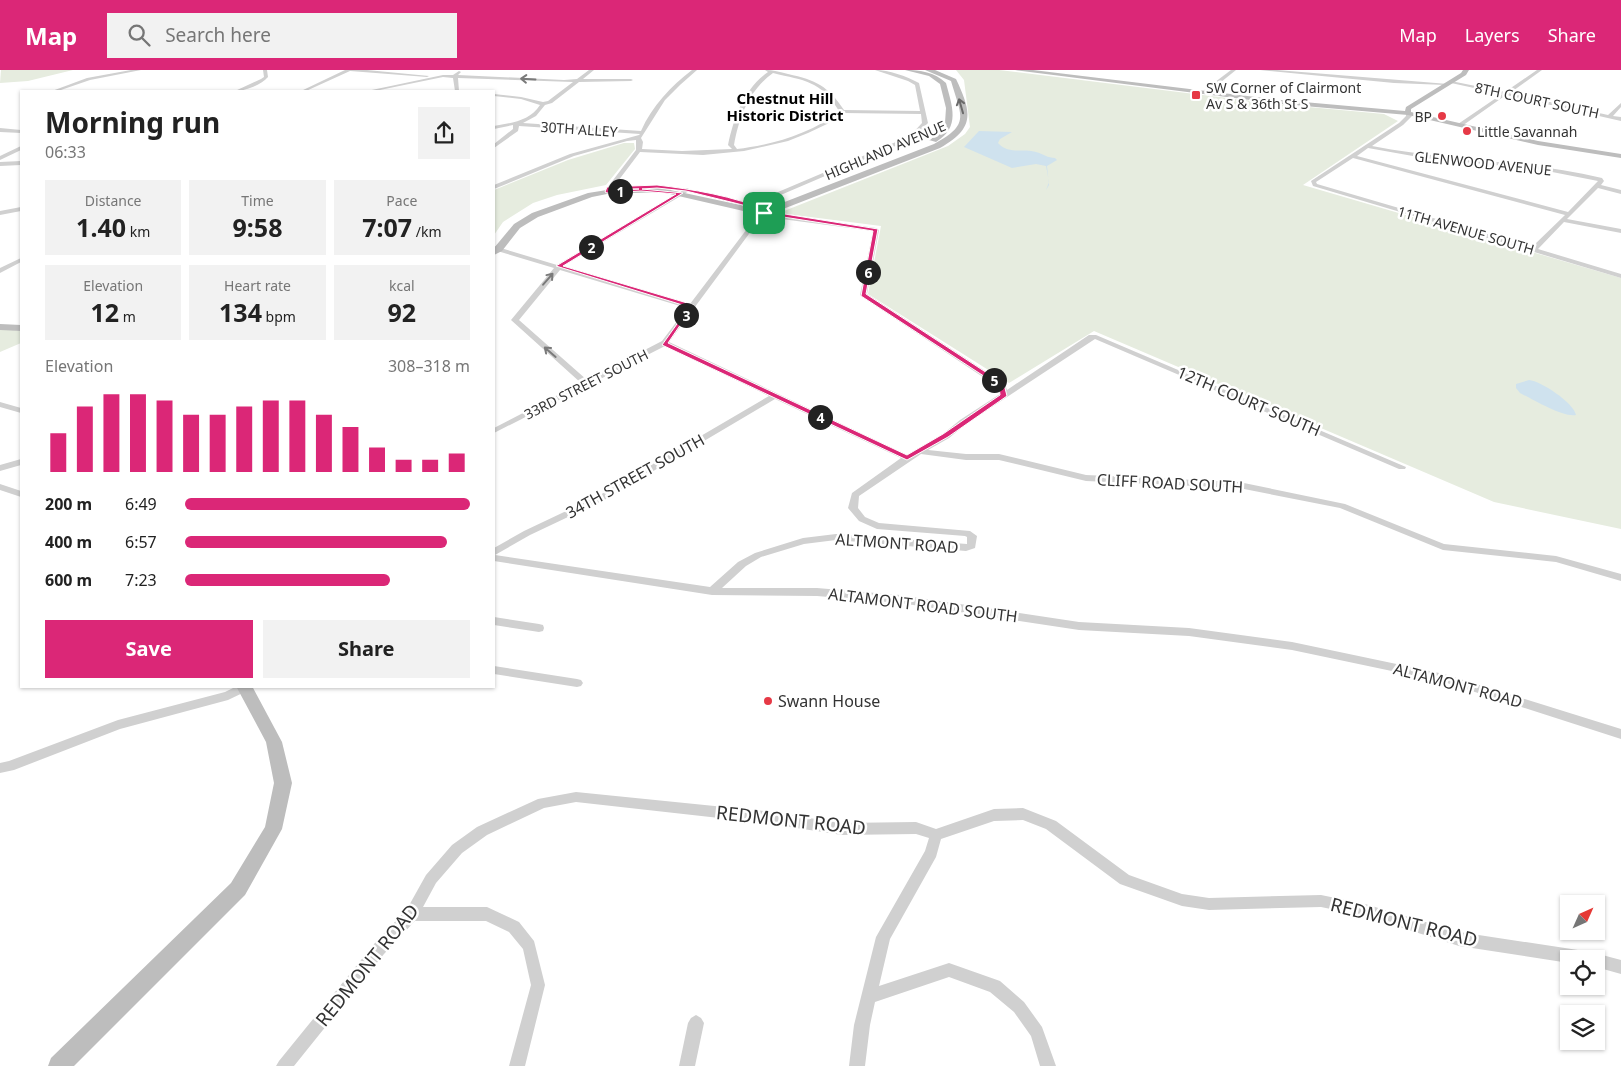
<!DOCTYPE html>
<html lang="en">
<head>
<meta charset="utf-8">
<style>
	body { margin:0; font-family:"Noto Sans",sans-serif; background:#f2f2f2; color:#222; height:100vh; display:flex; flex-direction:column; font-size:19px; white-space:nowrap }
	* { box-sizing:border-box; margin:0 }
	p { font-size:16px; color:#767676 }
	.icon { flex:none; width:28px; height:28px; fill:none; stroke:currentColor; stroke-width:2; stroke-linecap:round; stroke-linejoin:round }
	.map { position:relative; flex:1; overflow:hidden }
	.sheet { position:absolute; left:20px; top:20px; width:475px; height:598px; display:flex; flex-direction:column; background:#fff; border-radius:0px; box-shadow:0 1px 4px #0004 }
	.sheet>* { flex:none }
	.needle { width:32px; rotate:45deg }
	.buttons { position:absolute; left:1560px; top:825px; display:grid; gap:10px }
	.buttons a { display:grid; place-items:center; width:45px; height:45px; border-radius:0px; background:#fff; box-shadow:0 1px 4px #0004; font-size:25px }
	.pin { position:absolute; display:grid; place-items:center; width:42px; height:42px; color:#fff; margin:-21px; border-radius:10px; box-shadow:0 2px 8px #0006 }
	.km { position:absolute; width:25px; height:25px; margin:-12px; border-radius:50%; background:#222; color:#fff; font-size:14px; line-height:25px; text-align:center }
	.round { display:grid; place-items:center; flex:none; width:52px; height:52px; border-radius:0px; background:#f2f2f2 }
	.head { display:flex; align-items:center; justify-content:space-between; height:85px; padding:0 25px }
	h1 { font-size:28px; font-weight:700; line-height:38px }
	.stats { display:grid; grid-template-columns:repeat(3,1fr); gap:8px; height:85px; padding:5px 25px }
	.stats div { display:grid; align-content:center; border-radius:0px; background:#f2f2f2; text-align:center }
	.stats b { font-size:25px; font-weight:700 }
	.stats small { font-size:14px; font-weight:400 }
	.stats p { font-size:14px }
	.chart { height:140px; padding:10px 25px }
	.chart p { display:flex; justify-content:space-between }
	.chart svg { width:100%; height:90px; margin-top:5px; stroke:#db2777; stroke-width:6 }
	.primary-button { display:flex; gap:10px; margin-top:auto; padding:10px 25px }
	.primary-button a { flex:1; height:58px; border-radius:0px; background:#db2777; color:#fff; font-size:20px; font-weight:700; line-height:58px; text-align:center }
	.primary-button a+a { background:#f2f2f2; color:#222 }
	ul { padding:0 25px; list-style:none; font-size:16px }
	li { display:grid; grid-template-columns:80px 60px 1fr; align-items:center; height:38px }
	li i { height:12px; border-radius:6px; background:#db2777 }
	header { display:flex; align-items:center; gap:30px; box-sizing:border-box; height:70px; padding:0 25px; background:#db2777; color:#fff }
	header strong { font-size:24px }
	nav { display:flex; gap:28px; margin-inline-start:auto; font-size:18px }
	.search { width:350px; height:45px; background:#f2f2f2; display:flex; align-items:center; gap:12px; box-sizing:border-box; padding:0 18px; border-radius:0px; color:#767676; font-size:19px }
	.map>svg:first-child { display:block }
</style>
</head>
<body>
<header>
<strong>Map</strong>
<div class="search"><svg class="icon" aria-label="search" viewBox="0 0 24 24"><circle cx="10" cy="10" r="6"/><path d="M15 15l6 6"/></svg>Search here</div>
<nav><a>Map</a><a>Layers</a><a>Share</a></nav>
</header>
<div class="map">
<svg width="1621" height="996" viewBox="0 0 1621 996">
	<rect width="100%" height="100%" fill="#fff"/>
	<g fill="#e6ecdf">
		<path d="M1 0H73L28 11 0 13Z"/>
		<path d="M956 0H999L1276 34 1384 44 1398 51 1303 115 1621 208V459L1494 432 1094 261 1009 313 868 224 881 156 779 143 948 76 965 64 970 57 964 10Z"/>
		<path d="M624 73H634L635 79 606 115 557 125 533 133 503 152 494 165V120L568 90Z"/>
		<path d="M0 258 21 261V273L0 282Z"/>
	</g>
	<g fill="#cfe2ee">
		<path d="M979 61 1012 62 1000 69 998 73C1009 85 1023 78 1036 82 1043 84 1048 88 1055 88L1057 90 1047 96 1049 115 1046 120 1049 112 1046 96 1036 94 1012 98 964 77Z"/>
		<path d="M1529 310C1541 311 1574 333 1576 345 1564 348 1532 329 1520 323L1516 318V314Z"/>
	</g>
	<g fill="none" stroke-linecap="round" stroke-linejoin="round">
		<g fill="#d0d0d0" fill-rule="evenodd">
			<path d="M131 0H141L90 10 58 21H52L87 8Z"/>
			<path d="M263 0H267L268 7C261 15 245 21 235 21L261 9 264 7Z"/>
			<path d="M345 0H367L429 6 427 7 350 1 306 21H301Z"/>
			<path d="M589 0H594L583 9H631L633 10 631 11 579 12 552 33 545 35 536 46 523 53 641 61C652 36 671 16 692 0H697L680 15 665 30 641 68 643 72 642 79 682 81 732 79 728 75C734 47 744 19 768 2L765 0C773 0 780 2 788 4 816 10 828 16 844 40L920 41 915 15 908 11 875 0C889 0 906 6 919 13L928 53 914 68 776 127V134L773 136 770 134 771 125 910 66 922 53 921 44 843 43 827 54 808 63 788 71 744 81 703 85 640 82 609 123 607 124 604 122 636 80V70L627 71 574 86 494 119V115L570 84 639 65 640 64 519 56 518 61 494 78V74L513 59V55L494 59V56C511 53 530 51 540 35L521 29 494 26V24L521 27 543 32 548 31 573 12 458 8 459 21H455L453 8 443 7 375 21H367L443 5H453L459 1 461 2 458 5 564 10 577 9ZM773 3C805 11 820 10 839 41 812 64 771 75 737 79L734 75C739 47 749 20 773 3Z"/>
			<path d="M1231 0H1236L1206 24H1202V22Z"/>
			<path d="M1260 0H1277L1448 14 1446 15 1394 13Z"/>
			<path d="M1537 0H1542L1510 23 1608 45 1621 33V37L1613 46 1621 47V51L1506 25 1462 56H1458V54L1502 24 1451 13V11L1505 22Z"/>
			<path d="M1406 42H1410L1412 46 1403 55 1372 76C1448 91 1526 90 1602 108L1604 111 1601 115 1621 120V124L1598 118 1567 149 1621 159V163L1564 152 1538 179 1621 204V208L1313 116 1311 111 1399 53 1406 46ZM1368 78 1424 88 1542 100 1598 111 1568 142 1357 86ZM1353 88 1565 145 1532 177 1317 114 1316 112Z"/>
			<path d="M0 58 21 60V63L0 62Z"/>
			<path d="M21 76V80L0 90V86Z"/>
			<path d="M21 91V95L0 96V92Z"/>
			<path d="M687 118 689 119V121L563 196 690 234 756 147 763 142 876 158 879 160 867 224 1005 314 1007 320 1089 265H1096L1406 397 1405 399H1399L1095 269 966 354 949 368 928 380 966 384H999L1086 405 1239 412 1345 434 1444 474 1556 486 1621 504V511L1556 492 1443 480 1340 438 1239 418 1086 411 999 390H966L921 384 859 426 858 438 865 447 879 453 970 461 977 466 975 478 966 481 836 470 804 474 761 487 746 496 722 518H817L900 525 1079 552 1189 558 1292 572 1444 604 1621 659V669L1444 612 1292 580 1189 566 1079 560 900 533 817 526 712 525 494 491V478L524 461 600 425 769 326 665 276 494 363V358L581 313 511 250 554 198 494 180V176L557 195ZM766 145 774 148 873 161 860 225 861 226 998 317 1000 324 960 350 943 364 907 385 669 272 760 149ZM560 200 687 238 662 271 587 310 519 250ZM775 329 901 388 852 423 848 438 859 451 877 459 965 466 967 467V474L836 464 803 468 755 483 738 492 710 517 495 485 530 465 606 429Z"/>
			<path d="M21 137V141L0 145V141Z"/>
			<path d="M21 188V192L0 203V198Z"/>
			<path d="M0 332 21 338V343L0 337Z"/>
			<path d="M21 389V395L0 401V395Z"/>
			<path d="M0 414 21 421V427L0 420Z"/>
			<path d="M494 547 539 554 543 555 544 558 543 561 539 562 494 555Z"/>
			<path d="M494 596 577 609 581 610 583 613 581 616 577 617 494 604Z"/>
			<path d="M237 616H253L251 619 228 630 120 659 14 700 0 703V693L9 691 118 650 225 622Z"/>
			<path d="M576 722 764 741 842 753 916 752 936 759 994 739 1023 738 1056 751 1129 805 1182 824 1209 828 1321 825 1365 834 1459 862 1591 882 1621 890V904L1596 897V889H1569V893L1459 876 1365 846 1321 837 1209 840 1182 836 1120 814 1046 759 1023 750 994 751 941 769 936 787 890 869 879 916 949 893 1000 911 1024 932 1042 957 1056 996H1040L1031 966 1014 942 990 922 949 907 875 932 870 955 865 996H849L854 955 876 867 925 781 929 768 916 764 842 765 764 753 576 732 544 738 487 765 462 783 436 813 423 837H487L519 852 534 871 545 915 525 996H509L531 915 523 879 509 862 486 851H415L384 884 294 996H276L279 991 374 874 407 839 426 805 452 775 477 757 538 729Z"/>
			<path d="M696 945 701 948 704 953 695 996H679L688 953 691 948Z"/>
		</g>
		<g fill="#bdbdbd" fill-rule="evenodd">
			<path d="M905 0C921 0 934 2 946 13 952 36 961 57 936 72L929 70 939 64 945 53 946 38 940 14 929 6Z"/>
			<path d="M925 0H935L956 9C972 43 975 58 940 78L765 146 661 122 607 124 592 127 538 147 520 158 502 181 494 185V178L514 154 532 143 588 123 607 120 661 118 764 140 934 74C971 54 961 46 951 11Z"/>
			<path d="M1015 0H1033L1281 30 1405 41 1406 37 1461 3 1463 0H1469L1466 5 1411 39V42L1538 71 1621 84V88L1538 75 1408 45 1281 34Z"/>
			<path d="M0 254 21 255V261L0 260Z"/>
			<path d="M236 616H252L282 672 292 713 282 759 245 825 74 996H48L51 988 231 813 265 757 274 713 266 672Z"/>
		</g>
	</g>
	<defs><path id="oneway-shaft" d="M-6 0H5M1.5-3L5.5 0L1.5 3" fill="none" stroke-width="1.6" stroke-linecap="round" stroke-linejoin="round" transform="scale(1.25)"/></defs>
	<g stroke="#7a7a7a">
		<use href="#oneway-shaft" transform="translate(528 9) rotate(-177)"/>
		<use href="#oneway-shaft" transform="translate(548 209) rotate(-49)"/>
		<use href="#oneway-shaft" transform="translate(550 282) rotate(-139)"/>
	</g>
	<use stroke="#6a6a6a" href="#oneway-shaft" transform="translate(961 36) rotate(-106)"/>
	<path fill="#db2777" stroke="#fff" fill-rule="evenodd" d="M657 115C690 119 737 126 766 141L878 159 866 224 1004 314 1007 326 948 367 907 390 662 275 689 237 556 196 676 124 641 121 607 123 605 122 607 117ZM657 118 686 121 751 137 764 144 873 161 861 226 999 316 1000 325 943 364 907 385 668 273 694 235 563 196 683 123 642 119ZM610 119H639L610 120Z"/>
	<g fill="#e63946" stroke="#fff" stroke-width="2">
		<rect x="1191" y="20" width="10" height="10" rx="2.5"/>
		<circle cx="1442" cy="46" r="5"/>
		<circle cx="1467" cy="61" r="5"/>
		<circle cx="768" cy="631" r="5"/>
	</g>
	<g text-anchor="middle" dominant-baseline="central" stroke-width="5" stroke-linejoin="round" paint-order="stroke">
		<g font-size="14" fill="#333" stroke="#fff" text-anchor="start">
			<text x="1206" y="17">SW Corner of Clairmont<tspan x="1206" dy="16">Av S &amp; 36th St S</tspan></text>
			<text x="1432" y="46" text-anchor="end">BP</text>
			<text x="1477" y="61">Little Savannah</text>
		</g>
		<g font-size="14" fill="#333" stroke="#fff">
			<text transform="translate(1537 30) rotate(12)">8TH COURT SOUTH</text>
			<text transform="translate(579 59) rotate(4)">30TH ALLEY</text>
			<text transform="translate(885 80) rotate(-23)">HIGHLAND AVENUE</text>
			<text transform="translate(1483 93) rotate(6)">GLENWOOD AVENUE</text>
			<text transform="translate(1466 160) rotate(16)">11TH AVENUE SOUTH</text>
			<text transform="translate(586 314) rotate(-27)">33RD STREET SOUTH</text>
		</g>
		<g font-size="15" font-weight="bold" fill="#000" stroke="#fff">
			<text x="785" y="28">Chestnut Hill<tspan x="785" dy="17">Historic District</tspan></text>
		</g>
		<g font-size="16" fill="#333" stroke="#fff">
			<text transform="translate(1249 331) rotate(23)">12TH COURT SOUTH</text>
			<text transform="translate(635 406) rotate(-29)">34TH STREET SOUTH</text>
			<text transform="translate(1170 413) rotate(3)">CLIFF ROAD SOUTH</text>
			<text transform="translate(897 473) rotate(4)">ALTMONT ROAD</text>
			<text transform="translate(923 535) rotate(7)">ALTAMONT ROAD SOUTH</text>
			<text transform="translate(1458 615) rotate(15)">ALTAMONT ROAD</text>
		</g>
		<g font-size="16" fill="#333" stroke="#fff" text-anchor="start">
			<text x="778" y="631">Swann House</text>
		</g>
		<g font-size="19" fill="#333" stroke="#fff">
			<text transform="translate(791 750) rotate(6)">REDMONT ROAD</text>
			<text transform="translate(1404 852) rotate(14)">REDMONT ROAD</text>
			<text transform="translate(367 895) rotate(-51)">REDMONT ROAD</text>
		</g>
	</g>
</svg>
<div class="buttons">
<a><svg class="needle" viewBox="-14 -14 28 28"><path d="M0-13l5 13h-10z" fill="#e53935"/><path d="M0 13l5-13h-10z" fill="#767676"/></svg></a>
<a><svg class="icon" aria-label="locate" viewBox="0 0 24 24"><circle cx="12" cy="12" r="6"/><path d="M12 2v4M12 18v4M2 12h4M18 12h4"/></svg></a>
<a><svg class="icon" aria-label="layers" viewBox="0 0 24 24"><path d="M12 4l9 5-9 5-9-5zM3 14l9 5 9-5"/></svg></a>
</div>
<div class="pin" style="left:764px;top:143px;background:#1e9e55"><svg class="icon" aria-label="arrive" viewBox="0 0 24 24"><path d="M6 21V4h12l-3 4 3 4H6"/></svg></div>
<b class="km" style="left:620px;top:121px">1</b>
<b class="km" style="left:591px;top:177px">2</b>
<b class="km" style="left:686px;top:245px">3</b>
<b class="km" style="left:820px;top:347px">4</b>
<b class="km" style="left:994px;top:310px">5</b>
<b class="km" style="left:868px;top:202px">6</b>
<section class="sheet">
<div class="head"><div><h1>Morning run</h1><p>06:33</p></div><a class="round"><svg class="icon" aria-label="share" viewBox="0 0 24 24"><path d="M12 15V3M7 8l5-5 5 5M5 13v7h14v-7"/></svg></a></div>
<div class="stats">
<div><p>Distance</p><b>1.40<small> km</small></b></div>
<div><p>Time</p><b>9:58</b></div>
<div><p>Pace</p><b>7:07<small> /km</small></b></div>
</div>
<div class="stats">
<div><p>Elevation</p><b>12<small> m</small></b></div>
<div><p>Heart rate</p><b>134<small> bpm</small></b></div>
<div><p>kcal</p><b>92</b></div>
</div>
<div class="chart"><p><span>Elevation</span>308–318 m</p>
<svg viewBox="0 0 160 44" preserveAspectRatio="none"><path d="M5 44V25M15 44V12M25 44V6M35 44V6M45 44V9M55 44V16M65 44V16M75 44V12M85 44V9M95 44V9M105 44V16M115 44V22M125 44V32M135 44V38M145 44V38M155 44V35"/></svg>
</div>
<ul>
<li><b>200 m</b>6:49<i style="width:100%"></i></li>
<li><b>400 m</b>6:57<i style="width:92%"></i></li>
<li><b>600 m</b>7:23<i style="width:72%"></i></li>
</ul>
<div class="primary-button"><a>Save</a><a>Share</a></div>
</section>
</div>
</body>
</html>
